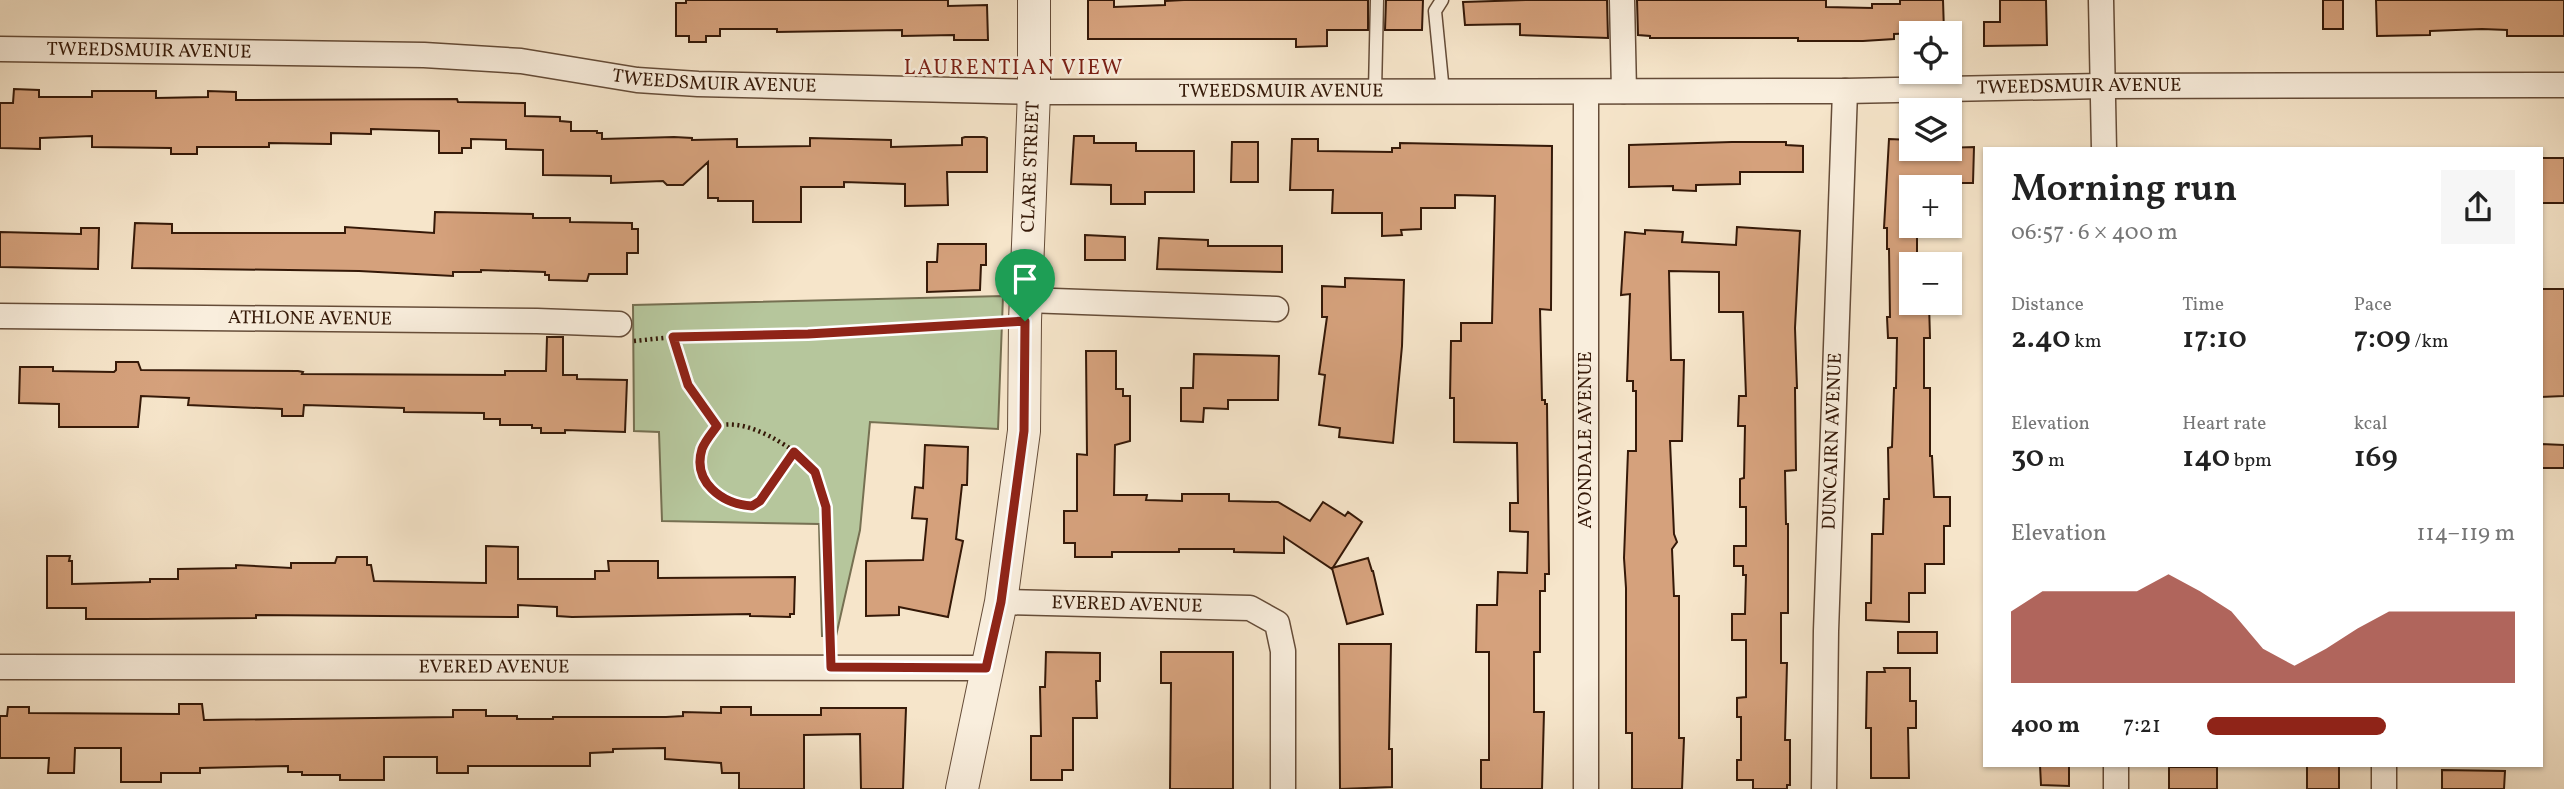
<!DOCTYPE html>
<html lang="en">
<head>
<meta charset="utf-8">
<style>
	body { margin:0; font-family:Vollkorn,serif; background:#f6f6f6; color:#222; height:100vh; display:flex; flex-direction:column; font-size:26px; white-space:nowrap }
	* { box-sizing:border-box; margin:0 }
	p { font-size:23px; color:#767676 }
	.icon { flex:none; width:38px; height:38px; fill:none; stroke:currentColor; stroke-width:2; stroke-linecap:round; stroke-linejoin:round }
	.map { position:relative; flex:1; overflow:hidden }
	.drawer { position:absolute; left:1983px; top:147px; width:560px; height:620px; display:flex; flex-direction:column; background:#fff; border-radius:0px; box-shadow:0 2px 5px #0004 }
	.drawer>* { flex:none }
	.buttons { position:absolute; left:1899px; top:21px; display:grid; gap:14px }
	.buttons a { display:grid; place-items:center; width:63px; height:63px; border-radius:0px; background:#fff; box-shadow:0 2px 5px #0004; font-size:35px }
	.pin { position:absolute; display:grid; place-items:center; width:60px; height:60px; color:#fff; margin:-72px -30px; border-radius:50% 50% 50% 0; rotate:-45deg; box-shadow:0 0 7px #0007 }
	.pin .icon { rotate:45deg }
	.round { display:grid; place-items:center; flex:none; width:74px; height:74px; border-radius:0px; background:#f6f6f6 }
	.headline { display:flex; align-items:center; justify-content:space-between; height:119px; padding:0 28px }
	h1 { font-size:38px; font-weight:600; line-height:52px }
	.metrics { display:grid; grid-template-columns:repeat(3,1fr); gap:10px; height:119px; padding:7px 28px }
	.metrics div { display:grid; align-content:center }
	.metrics b { font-size:30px; font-weight:600 }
	.metrics small { font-size:19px; font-weight:400 }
	.metrics p { font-size:19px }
	.chart { height:196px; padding:14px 28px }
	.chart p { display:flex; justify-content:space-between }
	.chart svg { width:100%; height:126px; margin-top:7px; fill:#8f2418; opacity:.7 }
	ul { padding:0 28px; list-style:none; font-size:23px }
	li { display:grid; grid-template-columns:112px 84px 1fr; align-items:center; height:52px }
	li i { height:18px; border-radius:9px; background:#8f2418 }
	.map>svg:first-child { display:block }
</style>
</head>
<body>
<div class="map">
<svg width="2564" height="789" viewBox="0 0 2564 789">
	<rect width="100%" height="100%" fill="#f6e5ca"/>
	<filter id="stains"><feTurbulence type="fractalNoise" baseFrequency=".00286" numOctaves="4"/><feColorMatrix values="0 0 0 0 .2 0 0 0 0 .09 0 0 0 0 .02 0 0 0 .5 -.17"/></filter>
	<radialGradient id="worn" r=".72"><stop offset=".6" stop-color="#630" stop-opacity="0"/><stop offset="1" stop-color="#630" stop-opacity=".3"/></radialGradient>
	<path fill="#b6c69c" stroke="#767052" stroke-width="2" d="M1003 296 998 429 870 422 860 530 836 636H822L819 524 662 521 659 432 634 431 633 305Z"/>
	<g fill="#d5a17c" stroke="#351908" stroke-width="2">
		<path d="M686 0H948V6L987 5 988 40H954V35L902 36V30L777 32V29H720V36H706V42H689V36H676V3H686Z"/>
		<path d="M1088 0H1114V7L1165 5V1L1184 0H1368V30H1327V46L1296 47V39H1088Z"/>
		<path d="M1386 0H1423L1422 30H1385Z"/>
		<path d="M1526 0H1607L1608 38 1520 35V24L1465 25 1463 2Z"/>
		<path d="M1637 0H1826V7L1872 8V4H1900V0H1943L1944 32 1894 34V39L1863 41H1798V38H1650V36L1638 35Z"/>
		<path d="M2000 0H2046L2047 45 1984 46V22H2000Z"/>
		<rect x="2323" y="0" width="20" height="29"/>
		<path d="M2376 0H2564V36H2507V30L2482 29 2430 31V35L2377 36Z"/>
		<path d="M14 89 39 90V97H92V91H156V98L208 97V91L236 92V100L457 99 458 102 525 103V116L560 117V121L571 122V131H597V133H602V139L674 137 692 138V140L737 139V147L810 146V138L891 140V147L962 145V138L965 137H984L987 138V172H947L948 205 905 206V184L844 182V187H801V222H753V201H718V198H708V162L683 185H667L663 181 611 183V176L543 175V150L506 149V140L471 139V148H462V153H439V131L371 129V134L331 133V144L269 143V147H197V154H171V148L92 147V136L40 138V149L0 148V103H13Z"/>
		<path d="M1074 136H1094V143H1136V151H1194V192H1145V204H1111V185L1071 184Z"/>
		<path d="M1292 139H1318V151L1392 152V148H1400V143L1552 146 1551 310 1540 309 1542 400H1545V404H1547L1549 574H1545V591H1540V652H1534V712H1544L1542 789H1481V760H1489V652H1476L1477 605H1497L1498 572 1527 573 1528 532 1510 531V503H1518L1517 443 1454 442V398H1450L1451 341H1461V323H1492L1495 196 1455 195V208H1421V229L1401 230 1402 235 1382 236V213H1332L1333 190H1290Z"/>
		<path d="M1889 139 1911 140V149L1974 147 1973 183H1953L1952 187H1911V226H1917V264H1911V303H1929L1930 338H1924V388H1930V456H1932L1934 497H1950V526H1944V564H1925V593H1909V622L1866 620V603H1871L1872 534H1883L1884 499H1889L1888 448 1892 447 1894 388H1896L1897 338H1888L1887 317H1890L1889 249H1887V228H1884Z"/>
		<path d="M1232 142H1258V182H1231Z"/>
		<path d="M1732 142H1786V145L1803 146V172H1740V184L1696 185V191L1673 190V186L1629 187V145Z"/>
		<rect x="2541" y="158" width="23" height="45"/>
		<path d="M435 212 533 214V218H570V222L632 223V229H638V253H627V274H589L587 281 549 280V275H545V272L481 270V272H453V276L359 271 132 268 135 223 172 224V233H345V227L434 233Z"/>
		<path d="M1737 227 1800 231 1795 328 1797 388H1795L1796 470 1785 471 1786 524H1788V613H1781V663H1787L1785 740H1790V785H1787V789H1753V780H1737V760H1741V717H1737V698L1746 697V640H1732V614H1745L1746 575H1743V566H1734V546H1746V507H1740V479L1744 478 1745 426H1738L1739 396H1746L1743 312H1719V272L1669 271 1671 360H1684L1682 441H1670L1674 534 1677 542 1672 549 1674 596H1679V738H1684L1682 789H1632V733H1626V588L1624 558 1628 451H1636V391H1633V381H1627L1630 294 1621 295 1625 232 1645 234V230L1683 232 1682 242 1736 245Z"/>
		<path d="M81 228H99L98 269 0 267V232L81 234Z"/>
		<path d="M1085 235 1125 237V260H1085Z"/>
		<path d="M1159 238 1208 240V246H1282V272L1157 269Z"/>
		<path d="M938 244H986V265H981L980 290 927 292V262H937Z"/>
		<path d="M1345 278 1404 280 1402 346 1393 443 1339 437 1340 428 1319 425 1325 375 1319 374 1327 317H1322V286L1345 287Z"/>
		<path d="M2541 289H2564V396L2541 397Z"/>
		<path d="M547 337H563V375H577V379L627 380 625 432 565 430V433H541V428H532V425H500V419H484V413L404 412V408L304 405 303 416H282V409L188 405 189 398 141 396 138 427H59V404L19 403 20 367H53V371L114 372 116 370V362H138L141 370 298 371 303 372 302 374 505 375V371H546Z"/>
		<path d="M1086 351H1116V389H1123V396H1130V441L1115 445 1114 495H1147L1146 500 1182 501V494H1229V501L1278 502 1310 521 1323 502 1345 516 1348 512 1362 522 1332 569 1284 537V553L1234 552V549H1179V552H1112V557H1075V543H1064V511H1077V454L1087 455Z"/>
		<path d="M1194 354 1279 356 1278 400H1228V409L1204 408 1203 422 1181 421V388H1193Z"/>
		<path d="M2541 444 2564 445V468H2541Z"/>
		<path d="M925 445 968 447 967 485H962L956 539 963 541 948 617 899 607V615L866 616V561L923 560 927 519 912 518 915 487 923 488Z"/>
		<path d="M486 546 518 547V579H595V571H609L608 561H658V578L795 577 794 614H790V617L750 616V614L572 617 557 616V607L518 605V617L256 615V618L146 619H86V608H47V556H70L69 561H72V584L150 582V579H178V569L236 568V565L291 568V563H335L337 557H367V565H371L374 581 486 583Z"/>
		<path d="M1368 558 1372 571H1373L1383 614 1347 624 1332 568Z"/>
		<rect x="1898" y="632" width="39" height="21"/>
		<path d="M1339 644H1391L1389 749H1392V787L1340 789Z"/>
		<path d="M1046 652 1100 653V681H1096L1097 718H1073V770H1062V780H1031V736H1041L1040 687H1045Z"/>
		<path d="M1161 652H1233V789H1170L1171 683H1161Z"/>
		<path d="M1884 668H1910V701H1916V728H1908L1909 778H1871V728H1866L1867 672H1885Z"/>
		<path d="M179 704H202L204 720 453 717V710H486V716H517V719H553V717H666L683 716V712L721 713V707H751V715H821V708H906L903 789H861L860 734 804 735V789H739V773H722L721 763 665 759V748L613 749V752L590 753V766H468V773H437V757H384V780H340V775H302V772H288V766L200 768V773H161V782H121V748H75L74 773H48L49 758H0V716H7L8 707H29V713L179 714Z"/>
		<path d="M2040 765H2069V786L2041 785Z"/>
		<rect x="2307" y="765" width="32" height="24"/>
		<rect x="2169" y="767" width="48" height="22"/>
		<path d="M2442 770 2505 771 2504 789H2442Z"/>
	</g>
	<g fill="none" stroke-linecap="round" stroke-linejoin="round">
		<g stroke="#654c38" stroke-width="15">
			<g id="service">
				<path d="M1442 0 1435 11 1443 92"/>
				<path d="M1375 91 1377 0"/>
			</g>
		</g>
		<g stroke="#654c38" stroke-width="27">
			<g id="minor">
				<path d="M1622 0 1624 91"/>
				<path d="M2101 0 2104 149"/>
				<path id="s1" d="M0 49 424 55 521 61 637 80 698 84 1034 92 1845 91 2103 86 2564 85"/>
				<path d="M1586 92V789"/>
				<path d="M1026 300 1276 309"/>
				<path id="s2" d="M0 316 537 321 619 324"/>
				<path id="s3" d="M1001 602 1250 608 1277 623 1283 651V789"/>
				<path id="s4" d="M0 667 986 668"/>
				<path d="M2116 765V789"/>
				<path d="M2384 765V789"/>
				<path id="s5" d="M1824 789 1826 631 1845 91"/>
			</g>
		</g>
		<g stroke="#654c38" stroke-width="34">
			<g id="tertiary">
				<path id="s6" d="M962 789 1001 602 1024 431 1025 321 1034 92V0"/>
			</g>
		</g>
		<g stroke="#351908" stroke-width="4.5" stroke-dasharray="2 3.5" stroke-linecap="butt">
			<path d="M673 337 688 385 717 426C736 421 756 429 773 438 787 446 805 457 815 471 833 498 829 610 830 647"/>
			<path d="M634 341 673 337 808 334 999 322"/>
			<path d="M717 426C713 432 707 438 704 444 701 450 700 458 701 465 706 492 726 504 752 506L760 501 794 452"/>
		</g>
		<use href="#service" stroke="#f9eedd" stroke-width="12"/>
		<use href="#minor" stroke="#f9eedd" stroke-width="24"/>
		<use href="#tertiary" stroke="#f9eedd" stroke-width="32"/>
	</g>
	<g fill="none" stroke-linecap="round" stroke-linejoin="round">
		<g stroke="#fff" stroke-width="14">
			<path id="route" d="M1025 321 1024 431 1001 602 986 668 831 667 826 507 815 472 794 452 760 501 752 506C722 504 692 482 702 449 705 441 712 433 717 426L688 385 673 337 808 334Z"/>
		</g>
		<use href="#route" stroke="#8f2418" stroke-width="9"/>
	</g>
	<g text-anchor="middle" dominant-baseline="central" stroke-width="5" stroke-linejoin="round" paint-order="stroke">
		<g font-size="19" fill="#351908" stroke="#f9eedd">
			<text stroke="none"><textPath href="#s1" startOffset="149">TWEEDSMUIR AVENUE</textPath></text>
			<text stroke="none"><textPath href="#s1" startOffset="716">TWEEDSMUIR AVENUE</textPath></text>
			<text stroke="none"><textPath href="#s1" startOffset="2081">TWEEDSMUIR AVENUE</textPath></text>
			<text stroke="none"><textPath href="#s1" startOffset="1283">TWEEDSMUIR AVENUE</textPath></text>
			<text stroke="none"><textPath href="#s6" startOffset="628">CLARE STREET</textPath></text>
			<text stroke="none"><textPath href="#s2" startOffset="310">ATHLONE AVENUE</textPath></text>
			<text transform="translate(1586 440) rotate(-90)">AVONDALE AVENUE</text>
			<text stroke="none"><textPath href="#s5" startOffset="348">DUNCAIRN AVENUE</textPath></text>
			<text stroke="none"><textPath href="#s3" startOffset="126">EVERED AVENUE</textPath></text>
			<text stroke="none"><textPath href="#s4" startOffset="494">EVERED AVENUE</textPath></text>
		</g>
		<g font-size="21" letter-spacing="2" fill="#7a1f14" stroke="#f9eedd">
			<text x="1014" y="68">LAURENTIAN VIEW</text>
		</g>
	</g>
	<rect width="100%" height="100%" filter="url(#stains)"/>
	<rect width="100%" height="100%" fill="url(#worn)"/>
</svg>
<div class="buttons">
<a><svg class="icon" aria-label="locate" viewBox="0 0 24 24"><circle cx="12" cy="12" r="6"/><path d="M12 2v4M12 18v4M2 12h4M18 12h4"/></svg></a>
<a><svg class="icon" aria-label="layers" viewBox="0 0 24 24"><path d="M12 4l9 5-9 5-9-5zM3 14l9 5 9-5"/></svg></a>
<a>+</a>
<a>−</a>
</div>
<div class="pin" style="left:1025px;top:321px;background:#1e9e55"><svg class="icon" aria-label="arrive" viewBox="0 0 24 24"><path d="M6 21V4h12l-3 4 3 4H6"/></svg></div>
<section class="drawer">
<div class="headline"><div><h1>Morning run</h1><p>06:57 · 6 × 400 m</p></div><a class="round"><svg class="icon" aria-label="share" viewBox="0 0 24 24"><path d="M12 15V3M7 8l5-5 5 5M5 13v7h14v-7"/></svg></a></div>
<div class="metrics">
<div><p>Distance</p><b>2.40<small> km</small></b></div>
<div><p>Time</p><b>17:10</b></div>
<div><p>Pace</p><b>7:09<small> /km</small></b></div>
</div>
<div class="metrics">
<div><p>Elevation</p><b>30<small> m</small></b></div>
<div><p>Heart rate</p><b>140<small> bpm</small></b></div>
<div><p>kcal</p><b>169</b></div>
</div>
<div class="chart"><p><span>Elevation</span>114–119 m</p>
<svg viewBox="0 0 160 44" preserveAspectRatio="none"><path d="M0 44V19L10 12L20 12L30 12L40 12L50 6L60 12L70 19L80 32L90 38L100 32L110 25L120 19L130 19L140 19L150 19L160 19V44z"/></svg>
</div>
<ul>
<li><b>400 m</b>7:21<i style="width:58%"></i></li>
</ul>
</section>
</div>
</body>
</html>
